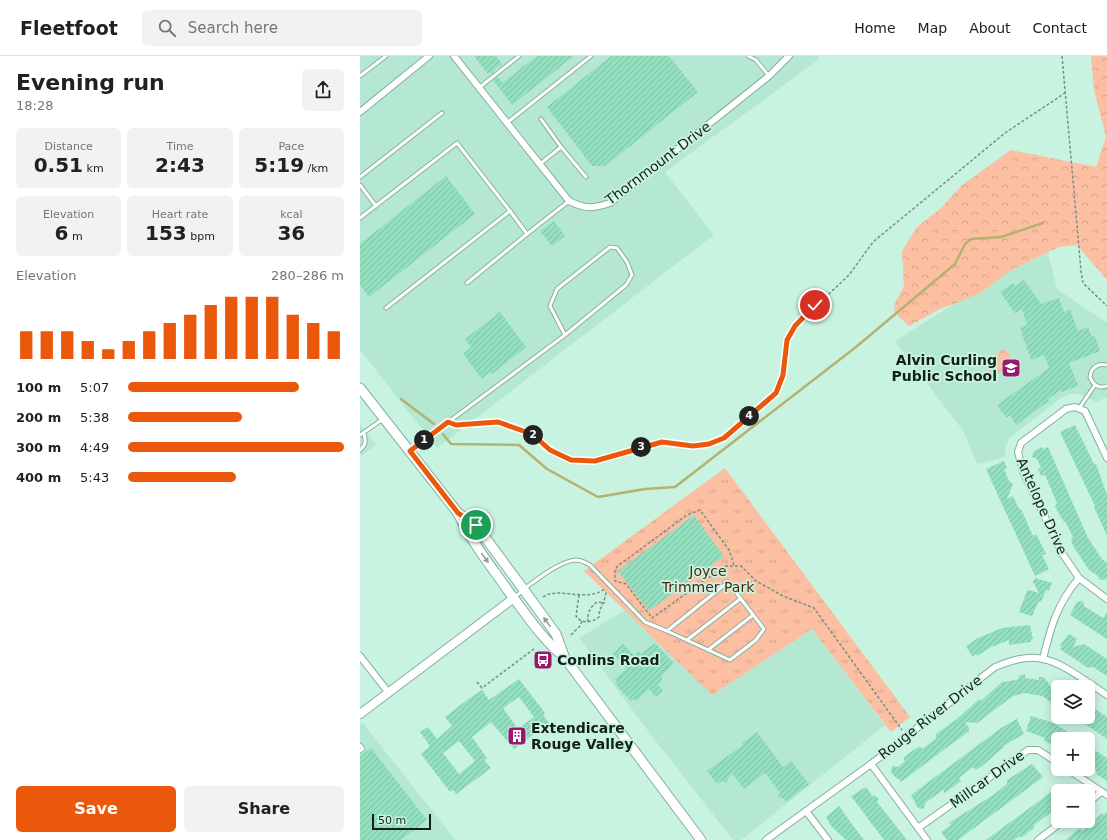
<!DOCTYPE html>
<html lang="en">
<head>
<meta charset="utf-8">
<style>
	body { margin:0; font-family:"DejaVu Sans",sans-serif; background:#f2f2f2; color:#202124; height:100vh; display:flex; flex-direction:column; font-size:15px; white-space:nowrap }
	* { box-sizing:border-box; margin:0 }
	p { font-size:13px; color:#757577 }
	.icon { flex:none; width:22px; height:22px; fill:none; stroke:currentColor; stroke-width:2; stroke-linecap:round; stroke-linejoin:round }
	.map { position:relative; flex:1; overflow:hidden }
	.sheet { display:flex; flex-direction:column; background:#fff; width:360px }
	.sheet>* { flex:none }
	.fabs { position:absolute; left:691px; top:624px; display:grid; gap:8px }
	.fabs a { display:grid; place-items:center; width:44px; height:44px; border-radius:6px; background:#fff; box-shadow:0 2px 10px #0003; font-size:20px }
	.scale { position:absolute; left:12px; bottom:10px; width:59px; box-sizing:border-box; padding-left:4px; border:2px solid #11211a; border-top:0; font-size:11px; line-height:14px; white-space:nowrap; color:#11211a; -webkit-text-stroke:3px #c9f3e1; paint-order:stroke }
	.pin { position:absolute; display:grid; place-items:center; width:34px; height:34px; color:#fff; margin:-17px; border:2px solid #fff; border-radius:50%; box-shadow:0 1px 4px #0007 }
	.km { position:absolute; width:20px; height:20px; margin:-10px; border-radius:50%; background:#222; color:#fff; font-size:11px; line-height:20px; text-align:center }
	.round { display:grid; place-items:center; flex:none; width:42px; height:42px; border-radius:6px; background:#f2f2f2 }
	.head { display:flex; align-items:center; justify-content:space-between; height:68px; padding:0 16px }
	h1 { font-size:22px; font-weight:800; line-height:30px }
	.figures { display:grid; grid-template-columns:repeat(3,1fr); gap:6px; height:68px; padding:4px 16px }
	.figures div { display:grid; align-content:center; border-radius:6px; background:#f2f2f2; text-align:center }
	.figures b { font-size:20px; font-weight:800 }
	.figures small { font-size:11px; font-weight:400 }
	.figures p { font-size:11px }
	.chart { height:112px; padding:8px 16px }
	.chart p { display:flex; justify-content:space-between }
	.chart svg { width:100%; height:72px; margin-top:4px; stroke:#ea580c; stroke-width:6 }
	.action { display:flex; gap:8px; margin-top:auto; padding:8px 16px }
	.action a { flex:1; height:46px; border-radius:6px; background:#ea580c; color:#fff; font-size:16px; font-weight:800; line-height:46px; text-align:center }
	.action a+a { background:#f2f2f2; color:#202124 }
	ul { padding:0 16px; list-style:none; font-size:13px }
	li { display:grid; grid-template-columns:64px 48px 1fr; align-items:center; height:30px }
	li i { height:10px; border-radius:5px; background:#ea580c }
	header { display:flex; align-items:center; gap:24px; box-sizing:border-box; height:56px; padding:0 20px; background:#fff; border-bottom:1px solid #e0e0e0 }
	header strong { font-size:19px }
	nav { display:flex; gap:22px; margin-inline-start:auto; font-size:14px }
	.search { width:280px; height:36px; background:#f2f2f2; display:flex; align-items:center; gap:10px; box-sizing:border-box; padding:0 14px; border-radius:6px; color:#757577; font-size:15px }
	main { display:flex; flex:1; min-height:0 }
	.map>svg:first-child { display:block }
</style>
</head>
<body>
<header>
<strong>Fleetfoot</strong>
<div class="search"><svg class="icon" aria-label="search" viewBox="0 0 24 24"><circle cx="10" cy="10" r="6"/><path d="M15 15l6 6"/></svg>Search here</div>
<nav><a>Home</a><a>Map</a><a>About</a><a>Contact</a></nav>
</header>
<main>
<section class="sheet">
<div class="head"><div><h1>Evening run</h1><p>18:28</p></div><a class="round"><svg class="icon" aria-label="share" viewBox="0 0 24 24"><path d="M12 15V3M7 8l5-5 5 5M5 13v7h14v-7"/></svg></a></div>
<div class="figures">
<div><p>Distance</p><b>0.51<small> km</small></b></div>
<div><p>Time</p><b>2:43</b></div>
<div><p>Pace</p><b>5:19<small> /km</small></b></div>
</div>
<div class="figures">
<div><p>Elevation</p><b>6<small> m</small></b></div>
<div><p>Heart rate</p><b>153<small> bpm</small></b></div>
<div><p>kcal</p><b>36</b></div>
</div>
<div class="chart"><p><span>Elevation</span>280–286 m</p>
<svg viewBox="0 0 160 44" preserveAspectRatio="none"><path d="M5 44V27M15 44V27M25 44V27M35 44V33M45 44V38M55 44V33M65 44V27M75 44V22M85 44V17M95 44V11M105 44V6M115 44V6M125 44V6M135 44V17M145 44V22M155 44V27"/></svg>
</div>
<ul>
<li><b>100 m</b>5:07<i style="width:79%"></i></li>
<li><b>200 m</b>5:38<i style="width:53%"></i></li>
<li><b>300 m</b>4:49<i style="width:100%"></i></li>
<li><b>400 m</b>5:43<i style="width:50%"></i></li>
</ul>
<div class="action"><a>Save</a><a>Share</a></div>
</section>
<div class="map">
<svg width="747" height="784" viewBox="0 0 747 784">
	<defs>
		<pattern id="grass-tufts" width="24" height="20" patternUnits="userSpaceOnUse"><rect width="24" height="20" fill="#fcbfa2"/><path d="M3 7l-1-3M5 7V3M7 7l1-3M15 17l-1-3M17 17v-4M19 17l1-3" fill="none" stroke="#d7a48b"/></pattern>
		<pattern id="forest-crowns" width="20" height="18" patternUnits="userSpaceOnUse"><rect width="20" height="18" fill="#fcbfa2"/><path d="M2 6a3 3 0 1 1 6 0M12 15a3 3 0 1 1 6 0" fill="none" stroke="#d7a48b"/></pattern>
		<pattern id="building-hatch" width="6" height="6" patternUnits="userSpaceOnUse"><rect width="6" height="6" fill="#93dfc0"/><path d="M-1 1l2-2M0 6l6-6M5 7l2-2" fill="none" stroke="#7ebfa4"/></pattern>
	</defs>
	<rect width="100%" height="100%" fill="#c9f3e1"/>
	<g fill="#b5e8d2">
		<path d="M0 0H459L457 5 305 116 354 179 77 392 0 294Z"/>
		<path d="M688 197 697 233 747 267V341L736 346 720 338H709L701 342 649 382 645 393V401L617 408 604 376 535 285 638 220Z"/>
		<path d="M0 368 16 389 0 401Z"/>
		<path d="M265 554 352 638 452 573 525 669 381 784H373L291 679 219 582Z"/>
		<path d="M3 667 95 784H0V669Z"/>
	</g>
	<g fill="url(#grass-tufts)">
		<path d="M644 293 650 298C652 309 643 318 631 318L626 311 627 305Z"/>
		<path d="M365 412 550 661 531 676 452 573 352 639 224 515Z"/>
	</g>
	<path fill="url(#forest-crowns)" d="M731 0H747V224L717 189 699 191 648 216 619 238 580 253 549 270 534 256 535 247 544 230 542 195 557 171 581 152 601 130 651 94 736 111 746 81 734 34Z"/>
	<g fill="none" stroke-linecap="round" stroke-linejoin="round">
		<g stroke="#b4b26f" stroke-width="2.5">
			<path d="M41 343 74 368"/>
			<path d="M83 378 91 388 159 389 187 413 238 441 285 433 315 431 496 291 595 208 605 188 611 183 641 181 683 167"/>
		</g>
	</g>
	<g fill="url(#building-hatch)" fill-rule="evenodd">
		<path d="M114 0H136L142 8 133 15 134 16 131 18 130 16 128 18Z"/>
		<path d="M177 0H214L152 49 133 24 138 21 142 27Z"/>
		<path d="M251 0H309L338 36 245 110H232L187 51Z"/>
		<path d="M86 120 115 158 9 241 0 229V188Z"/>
		<path d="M194 165 205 180 192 190 180 175Z"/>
		<path d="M664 224 681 248 699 242 704 256 710 253 718 275 728 271 732 281 735 280 740 295 709 307 718 330 702 336 701 334 688 343 689 345 656 369 650 359 647 362 637 349 689 312 684 299 671 304 660 272 667 269 662 253 655 257 640 236 653 227 655 230Z"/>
		<path d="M140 256 166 291 132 318 130 316 122 323 103 298 111 291 105 283Z"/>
		<path d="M715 369 734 408H736L747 439V480L734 451 735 450 700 376Z"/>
		<path d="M682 391 683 393 688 391 728 482 742 503 747 507V523L740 524 738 520 729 514 715 493 711 485 713 481 705 465 704 466 695 451 697 447 685 419 681 420 678 413 681 412 677 403 672 401 674 395Z"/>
		<path d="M644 405 647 412 644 413 649 425 653 428 647 443 653 440 659 453H661L673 480 676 478 686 498 682 499 689 513 675 520 626 413Z"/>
		<path d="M334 459 364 500 289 555 258 515Z"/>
		<path d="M675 522 692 527 689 535 686 534 681 546 679 545 672 560 659 556 667 535 669 534 679 537 673 526Z"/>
		<path d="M723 545 724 550 743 562 747 556V583L710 559 717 546Z"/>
		<path d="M670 569 673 583H671V586L649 589V584L631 591 617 600 616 598 612 600 606 590 618 582 642 572Z"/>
		<path d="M709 578 717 583 713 591 724 588 747 603V620L733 611 728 612 700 593 702 590 700 589Z"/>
		<path d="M295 587 314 607 302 620V625L298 629 303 634 296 641 289 633 276 645 274 643 271 645 255 628 257 625 255 623 267 612 253 598 263 588 274 599 278 595 281 598Z"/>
		<path d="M665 618V622L679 624V621H684L691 631 693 628 698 632V651L682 640 664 637 653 640 617 667 605 666 609 672V675L541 726 538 722 537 723 531 716 532 710 538 711 545 705 543 702 549 697 560 690 562 693 573 685 576 682V678L597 663 619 643 621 645 643 625 644 626 659 623 658 620Z"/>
		<path d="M159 623 185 657 183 659 189 667 154 693 131 666 112 681 127 702 124 704 131 712 96 738 93 734 90 736 61 698 70 690 60 676 68 671 77 683 92 670 85 661 107 644 122 634 129 644ZM159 641 174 661 158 673 143 652ZM99 685 115 705 99 718 83 697Z"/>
		<path d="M728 648 747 661V683L722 666 725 661H728Z"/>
		<path d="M671 660 694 667 718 683H698V693L684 684 685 682 666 675Z"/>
		<path d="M657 663 664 678 643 690 644 691 622 710 616 714 613 711 599 722 601 725 585 737 583 734 565 747 564 753 558 752 551 739 641 672Z"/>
		<path d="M397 676 423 711 431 705 449 728 426 746 423 742 418 741 420 737 405 717 384 733 372 717 366 727 361 725 357 728 347 715 383 689 382 687Z"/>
		<path d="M728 690 747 702V725L736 718 737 716 728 707Z"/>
		<path d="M11 692 67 764 41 784H0V700Z"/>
		<path d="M672 708 683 721 598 784H587L581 776 591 769 589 767 636 737 647 728V724Z"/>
		<path d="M702 728 707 735H698V751L674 769V772L661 782 660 780 654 784H626Z"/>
		<path d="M506 731 513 741 515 739 519 744 517 746 547 784H524L491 740Z"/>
		<path d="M479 750 491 767 504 784H486L472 771 466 761Z"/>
		<path d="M747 756V784H705L720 772 722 775 732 767 742 757 743 759Z"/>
	</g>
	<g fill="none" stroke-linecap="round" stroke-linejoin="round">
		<g stroke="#87af9e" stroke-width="5">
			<g id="service">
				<path d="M388 0 396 4 409 20"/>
				<path d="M0 20 26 0"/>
				<path d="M120 31 159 0"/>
				<path d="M181 63 201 91"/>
				<path d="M148 66 231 0"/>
				<path d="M180 108 201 91 226 121"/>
				<path d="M0 121 82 57"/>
				<path d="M0 129 16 150"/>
				<path d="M0 162 97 87 150 155 26 252"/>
				<path d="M167 178 209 145"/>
				<path d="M107 227 167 178 150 155"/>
				<path d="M747 309C738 307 731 311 730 321 733 329 739 333 747 330"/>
				<path d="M720 351 735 329"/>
				<path d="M0 379 23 363"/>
				<path d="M0 394C6 389 6 385 4 378"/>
				<path d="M51 394 205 279 266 229 272 219 267 206 257 192 250 191 197 233 190 250 205 279"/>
				<path d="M155 541C168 529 199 505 216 504 222 504 226 507 230 509L285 566 307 575 368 526 404 573 396 584 370 604 307 575"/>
				<path d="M327 584 380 543"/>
				<path d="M348 594 393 559"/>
				<path d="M0 689 3 693 0 695"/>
			</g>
		</g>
		<g stroke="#87af9e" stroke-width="8">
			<g id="minor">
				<path d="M94 0 209 145C225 153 232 153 250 147L409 20 429 0"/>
				<path d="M0 56 69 0"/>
				<path d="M747 402 725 355 715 351 706 353 661 387 658 396 663 415 702 497 719 522 747 543"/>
				<path d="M0 600 28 636"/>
				<path d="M683 603C691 570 697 548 719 522"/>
				<path d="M511 708 567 784"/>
				<path d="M707 713 747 739"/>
				<path d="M728 747 741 736"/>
				<path d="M446 755 468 784"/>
				<path d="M558 772 668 694H678L698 707"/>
				<path d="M406 784 511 708 635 611C650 605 667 599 683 603 704 607 729 628 747 639"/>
				<path d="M678 784 703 765"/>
			</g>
		</g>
		<g stroke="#87af9e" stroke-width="10">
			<path id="tertiary" d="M0 658 154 542"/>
		</g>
		<g stroke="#87af9e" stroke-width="11">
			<g id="secondary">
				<path d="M0 332 98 457C111 486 131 510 149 536 167 559 181 582 204 601L341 784"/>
				<path d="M98 457 116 469 175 549 196 578 204 600"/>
			</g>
		</g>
		<g stroke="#749185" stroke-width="1.5" stroke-dasharray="3 2" stroke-linecap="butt">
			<path d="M702 0 721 215 723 227 747 250"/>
			<path d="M95 369 138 366 172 378 190 393 211 405H235L302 385 333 390 349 388 364 382 416 337 423 319 427 284 435 270 489 219 513 186 645 77 705 37"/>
			<path d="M374 509 369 494 340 454 327 459 259 509 255 513V525L266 528 292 562 365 510H381L396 525 423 540 454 552 542 674"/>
			<path d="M219 539 216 560C221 568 232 567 239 561 239 550 246 546 246 534"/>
			<path d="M183 541C199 530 224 547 245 533"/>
			<path d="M228 566C227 557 230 551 237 546L245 547"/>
			<path d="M211 579 220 570 222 565"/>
			<path d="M117 626 122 632 174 593"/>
		</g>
		<use href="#service" stroke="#fff" stroke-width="3"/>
		<use href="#minor" stroke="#fff" stroke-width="6"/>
		<use href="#tertiary" stroke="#fff" stroke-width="8"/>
		<use href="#secondary" stroke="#fff" stroke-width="9"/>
	</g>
	<defs><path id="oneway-solid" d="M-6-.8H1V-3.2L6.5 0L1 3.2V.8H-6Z"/></defs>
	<g fill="#949b98">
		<use href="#oneway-solid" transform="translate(125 502) rotate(54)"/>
		<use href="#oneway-solid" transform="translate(187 566) rotate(-126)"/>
	</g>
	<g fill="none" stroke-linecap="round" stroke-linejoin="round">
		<g stroke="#fff" stroke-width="8">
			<path id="route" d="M116 469 98 457 50 395 88 366 96 369 138 366 172 378 190 394 211 404 235 405 302 386 333 390 349 388 364 382 416 337 423 319 427 284 435 270 455 249"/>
		</g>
		<use href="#route" stroke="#ea580c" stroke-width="5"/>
	</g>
	<defs>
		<g id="school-square" transform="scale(1)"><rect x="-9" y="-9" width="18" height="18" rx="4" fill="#99176c" stroke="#c9f3e1"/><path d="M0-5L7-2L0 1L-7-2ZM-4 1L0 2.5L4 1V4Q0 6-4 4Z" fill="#fff"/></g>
		<g id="bus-square" transform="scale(1)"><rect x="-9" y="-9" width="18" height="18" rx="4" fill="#99176c" stroke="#c9f3e1"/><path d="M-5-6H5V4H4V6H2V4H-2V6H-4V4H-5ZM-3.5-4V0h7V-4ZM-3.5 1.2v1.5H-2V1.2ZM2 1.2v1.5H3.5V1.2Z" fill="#fff"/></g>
		<g id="building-square" transform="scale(1)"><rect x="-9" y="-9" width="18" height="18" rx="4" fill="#99176c" stroke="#c9f3e1"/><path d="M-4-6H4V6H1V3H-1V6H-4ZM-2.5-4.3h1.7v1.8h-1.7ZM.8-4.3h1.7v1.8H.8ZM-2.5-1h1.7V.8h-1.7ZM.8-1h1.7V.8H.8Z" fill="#fff"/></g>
	</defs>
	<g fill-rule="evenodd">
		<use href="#school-square" x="651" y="312"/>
		<use href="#bus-square" x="183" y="604"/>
		<use href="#building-square" x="157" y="680"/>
	</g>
	<g text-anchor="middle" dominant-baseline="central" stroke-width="3.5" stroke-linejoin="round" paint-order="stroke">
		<g font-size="14" fill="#11211a" stroke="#c9f3e1">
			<text transform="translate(298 107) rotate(-37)">Thornmount Drive</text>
			<text transform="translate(682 450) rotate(66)">Antelope Drive</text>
			<text transform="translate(570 661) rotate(-38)">Rouge River Drive</text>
			<text transform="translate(627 723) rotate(-36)">Millcar Drive</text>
		</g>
		<g font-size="14" font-weight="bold" fill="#11211a" stroke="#c9f3e1" text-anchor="start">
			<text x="637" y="304" text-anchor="end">Alvin Curling<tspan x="637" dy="16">Public School</tspan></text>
			<text x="197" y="604">Conlins Road</text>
			<text x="171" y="672">Extendicare<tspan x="171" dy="16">Rouge Valley</tspan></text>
		</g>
		<g font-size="14" fill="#502610" stroke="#c9f3e1">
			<text x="348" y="515">Joyce<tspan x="348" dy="16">Trimmer Park</tspan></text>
		</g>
	</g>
</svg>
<div class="fabs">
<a><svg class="icon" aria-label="layers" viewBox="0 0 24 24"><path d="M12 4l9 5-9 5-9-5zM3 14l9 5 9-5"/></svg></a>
<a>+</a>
<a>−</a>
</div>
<div class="scale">50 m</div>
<div class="pin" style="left:116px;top:469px;background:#1e9e55"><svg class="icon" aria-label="arrive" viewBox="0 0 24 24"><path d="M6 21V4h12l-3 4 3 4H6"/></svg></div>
<div class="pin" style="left:455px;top:249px;background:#d93025"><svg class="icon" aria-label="check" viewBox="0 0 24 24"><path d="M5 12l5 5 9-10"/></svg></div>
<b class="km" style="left:64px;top:384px">1</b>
<b class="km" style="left:173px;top:379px">2</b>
<b class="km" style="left:281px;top:391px">3</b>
<b class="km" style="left:389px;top:360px">4</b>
</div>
</main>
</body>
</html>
